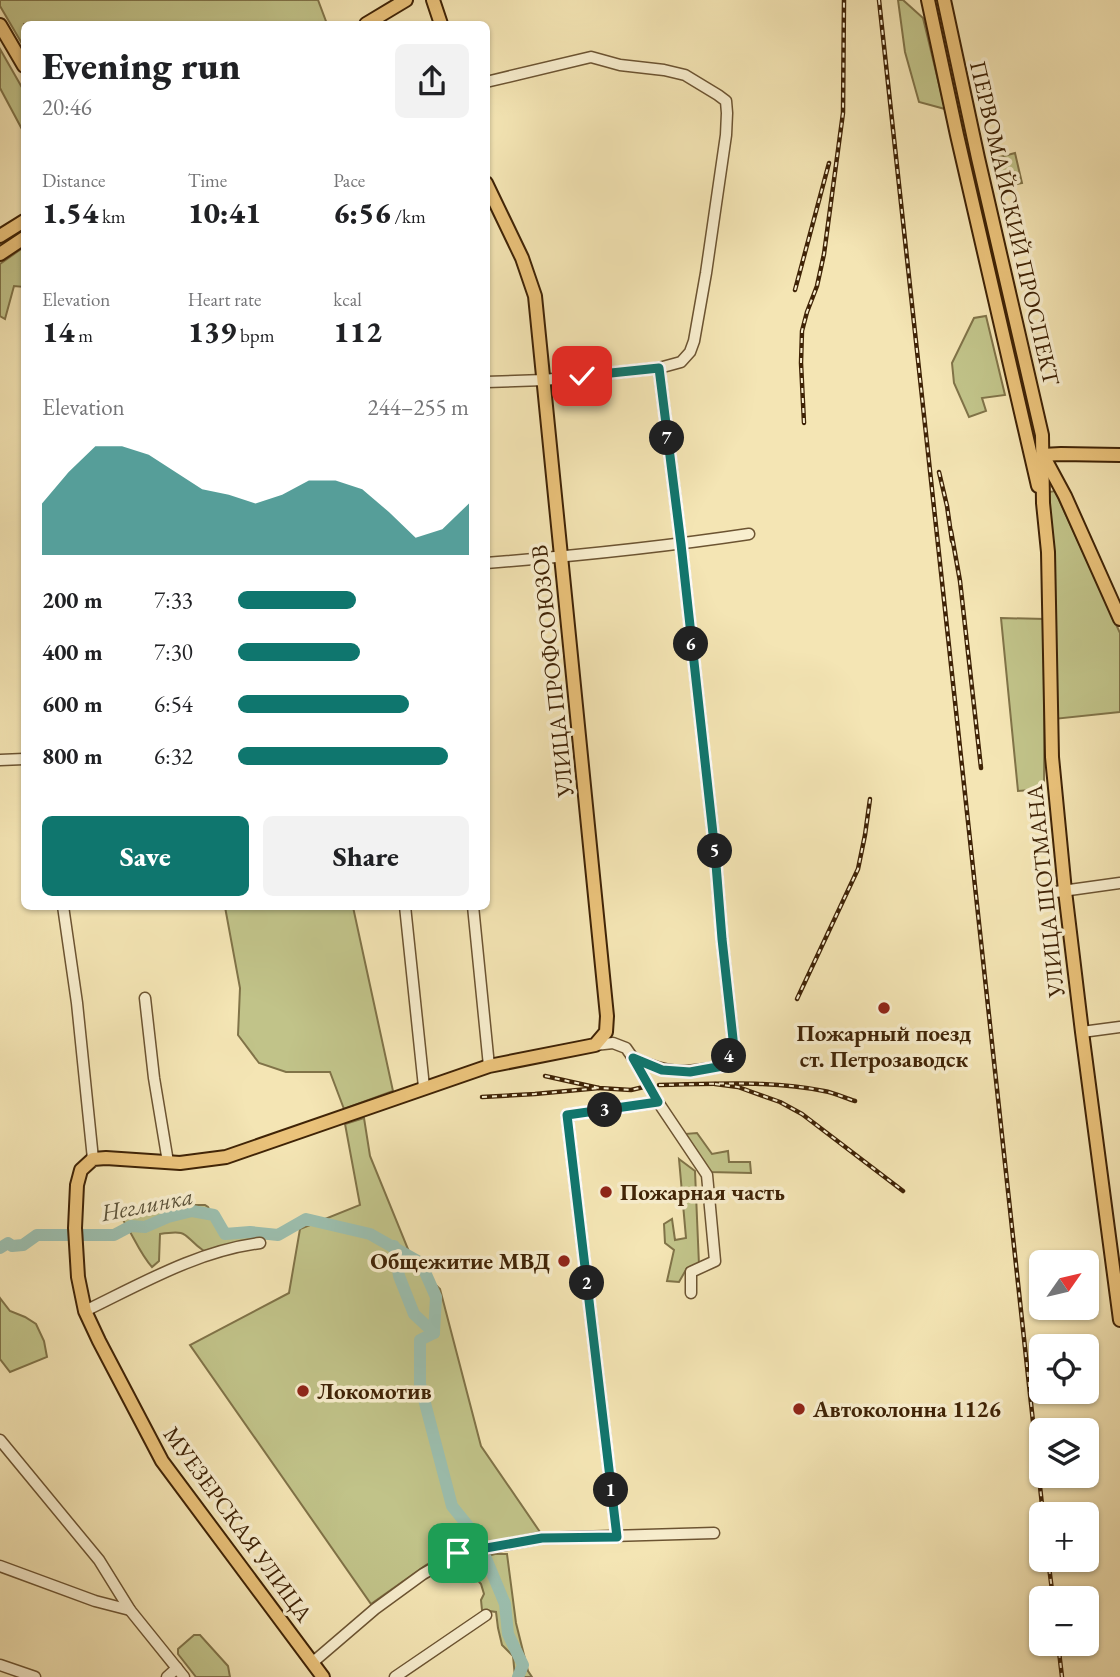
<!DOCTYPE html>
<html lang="en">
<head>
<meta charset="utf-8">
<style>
	body { margin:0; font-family:"EB Garamond",serif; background:#f2f2f2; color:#202124; height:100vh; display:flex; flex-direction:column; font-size:26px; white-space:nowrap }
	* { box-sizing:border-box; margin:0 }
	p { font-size:23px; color:#757577 }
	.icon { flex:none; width:38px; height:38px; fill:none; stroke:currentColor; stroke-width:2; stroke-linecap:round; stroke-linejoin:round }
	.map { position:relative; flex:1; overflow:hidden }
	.drawer { position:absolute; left:21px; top:21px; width:469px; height:889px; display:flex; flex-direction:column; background:#fff; border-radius:10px; box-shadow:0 2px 5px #0004 }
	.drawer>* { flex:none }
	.needle { width:46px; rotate:56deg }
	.fabs { position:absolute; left:1029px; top:1250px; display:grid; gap:14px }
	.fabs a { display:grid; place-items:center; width:70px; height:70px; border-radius:10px; background:#fff; box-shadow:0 2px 5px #0004; font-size:35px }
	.pin { position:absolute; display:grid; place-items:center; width:60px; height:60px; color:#fff; margin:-30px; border-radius:14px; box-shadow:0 4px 10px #0006 }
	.km { position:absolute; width:35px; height:35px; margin:-18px; border-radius:50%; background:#222; color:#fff; font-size:19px; line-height:35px; text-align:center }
	.round { display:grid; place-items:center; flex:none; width:74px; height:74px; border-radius:10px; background:#f2f2f2 }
	.headline { display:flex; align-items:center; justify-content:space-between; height:119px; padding:0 21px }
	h1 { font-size:38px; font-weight:800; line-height:52px }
	.stats { display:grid; grid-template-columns:repeat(3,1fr); gap:10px; height:119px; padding:7px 21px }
	.stats div { display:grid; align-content:center }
	.stats b { font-size:30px; font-weight:800 }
	.stats small { font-size:19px; font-weight:400 }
	.stats p { font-size:19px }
	.chart { height:196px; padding:14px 21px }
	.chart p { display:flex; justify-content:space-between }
	.chart svg { width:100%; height:126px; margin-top:7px; fill:#0f766e; opacity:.7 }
	.button { display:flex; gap:14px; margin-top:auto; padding:14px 21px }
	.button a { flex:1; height:80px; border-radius:10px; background:#0f766e; color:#fff; font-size:28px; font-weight:800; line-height:80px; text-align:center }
	.button a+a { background:#f2f2f2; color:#202124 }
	ul { padding:0 21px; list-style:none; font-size:23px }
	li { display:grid; grid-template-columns:112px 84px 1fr; align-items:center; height:52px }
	li i { height:18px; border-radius:9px; background:#0f766e }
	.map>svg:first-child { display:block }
</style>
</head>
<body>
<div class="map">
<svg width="1120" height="1677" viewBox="0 0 1120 1677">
	<rect width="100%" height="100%" fill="#f4e5b4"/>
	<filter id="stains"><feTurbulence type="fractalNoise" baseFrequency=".00286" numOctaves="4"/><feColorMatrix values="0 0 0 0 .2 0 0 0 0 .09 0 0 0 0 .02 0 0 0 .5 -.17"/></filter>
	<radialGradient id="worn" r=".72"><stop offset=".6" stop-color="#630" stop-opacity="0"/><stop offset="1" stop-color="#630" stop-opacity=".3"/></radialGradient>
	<g fill="#c1c389" stroke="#807348" stroke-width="2">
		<path d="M0 0H318L327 24H24V47L0 6Z"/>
		<path d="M898 0H903L923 18 945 109 919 102 905 52Z"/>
		<path d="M0 49 24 91V133L0 88Z"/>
		<path d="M962 120 964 122 1004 307 1001 306 960 123Z"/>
		<path d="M1015 153 1022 183 1003 187 996 158Z"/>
		<path d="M24 247V287L14 286 5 319 0 316V264Z"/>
		<path d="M986 316 1005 395 982 398 986 411 969 417 954 383 952 363 974 318Z"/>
		<path d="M1055 491 1120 633V712L1054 719 1049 492Z"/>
		<path d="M1001 618 1045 619 1044 789 1018 791Z"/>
		<path d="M225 907H353L393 1091 344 1109 330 1072H286L259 1063 238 1035 240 988Z"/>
		<path d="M364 1118 370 1156 414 1264 440 1289 481 1446 540 1532 454 1550 426 1565 371 1604 190 1345 289 1293 300 1229 360 1205 345 1124Z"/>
		<path d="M697 1133 712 1154 728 1151 729 1162H750L751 1173 709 1172 684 1134Z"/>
		<path d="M679 1159 695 1171 699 1265 687 1268 679 1282 667 1281 674 1250 665 1243 664 1224 672 1219 675 1240 686 1238Z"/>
		<path d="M182 1205H205L208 1207 223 1238 255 1234 258 1239 255 1242 204 1251C182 1236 191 1229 160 1234L159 1261 152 1267C140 1254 133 1235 123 1220 135 1205 164 1207 182 1205Z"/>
		<path d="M0 1298 10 1311 25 1317 36 1324 44 1341 47 1357 10 1372 0 1359Z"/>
		<path d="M495 1554H507L516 1623 528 1671 532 1677H515L513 1656 502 1645 498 1628 496 1612 482 1610 481 1600 484 1594 481 1584 472 1574 462 1578 460 1564Z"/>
		<path d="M194 1635H200L228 1666 230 1677H196L178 1654V1649Z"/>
	</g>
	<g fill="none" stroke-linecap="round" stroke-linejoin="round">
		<g stroke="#9cbfaf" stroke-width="12">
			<path d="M394 1246 399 1276 414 1314 434 1333"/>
			<path d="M0 1248 8 1243 12 1246 23 1245 37 1235H114L131 1226 145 1227 168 1217 192 1211 214 1215 225 1234 250 1232 278 1235 306 1219 370 1234 421 1263 436 1297 434 1333 420 1340V1384L452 1506 477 1537 505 1604 508 1634 523 1665 518 1677"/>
		</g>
		<g stroke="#6c5432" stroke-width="13">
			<g id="minor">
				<path d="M486 82 591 57 620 65 664 70 685 75 718 95 726 101 727 113 726 135 706 273 694 341 690 352 681 362 659 368 544 380 486 382"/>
				<path d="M486 563C575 556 662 547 749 534"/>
				<path d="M0 760 24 759"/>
				<path d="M1048 893 1120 883"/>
				<path d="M63 906 77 1003 93 1159"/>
				<path d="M405 906 424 1087"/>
				<path d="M473 906 489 1066"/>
				<path d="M145 998 154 1078 168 1162"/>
				<path d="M1082 1032 1120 1027"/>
				<path d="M595 1045 613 1043 626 1048 633 1058 658 1102 707 1175 715 1261 691 1272V1293"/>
				<path d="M633 1058C671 1075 684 1073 723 1066L734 1048 722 939 715 852 681 544 659 368"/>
				<path d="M85 1311C141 1284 197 1251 260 1243"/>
				<path d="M0 1440 99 1560 130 1610 184 1677"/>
				<path d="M617 1537 567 1115 658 1102"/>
				<path d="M0 1566 95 1601 130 1610"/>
				<path d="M312 1663 375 1609 423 1574 458 1554 542 1538 714 1533"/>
				<path d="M0 1665 35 1677"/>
				<path d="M167 1677 177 1668"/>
				<path d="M395 1677 486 1615"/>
			</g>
		</g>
		<g stroke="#3f2306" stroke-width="16">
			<g id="major">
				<path d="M433 0 441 24"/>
				<path d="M928 0 957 135 1038 486"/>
				<path d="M944 0 978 158 1042 435 1043 503 1048 552 1052 757 1065 891 1082 1032 1120 1320"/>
				<path d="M366 24 406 0"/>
				<path d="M0 25 24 66"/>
				<path d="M0 236 24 221"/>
				<path d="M0 254 24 238"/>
				<path d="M1042 455 1061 454 1120 455"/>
				<path d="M1044 457 1065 496 1120 619"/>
				<path d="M323 1677 162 1461 99 1341 85 1311 78 1277 75 1228 77 1185 81 1170 93 1159 106 1158 180 1163 226 1157 489 1066 595 1045 606 1032 607 1016 535 296 522 258 486 183"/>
			</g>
		</g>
		<use href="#minor" stroke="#f8eece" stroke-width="10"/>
		<use href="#major" stroke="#eac27a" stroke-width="12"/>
		<g stroke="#3f2306" stroke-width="4.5">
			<g id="rail">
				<path d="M879 0 1043 1514"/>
				<path d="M795 290 829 163"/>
				<path d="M804 423 801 363 802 331 807 312 817 286 824 254 843 113 844 0"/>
				<path d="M939 472 947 506 952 541"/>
				<path d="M951 531 960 581 981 768"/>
				<path d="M797 999 858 869 865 835 870 799"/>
				<path d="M545 1076 599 1088 631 1090 648 1086"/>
				<path d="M715 1084 738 1087 780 1102 802 1114 903 1191"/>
				<path d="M659 1085C714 1084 770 1080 824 1091 835 1093 845 1098 855 1101"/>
				<path d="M482 1097 535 1094 599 1088"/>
				<path d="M1048 1559 1053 1598"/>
				<path d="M1058 1643 1062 1677"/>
			</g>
		</g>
		<use href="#rail" stroke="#f8eece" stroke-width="2" stroke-dasharray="5" stroke-linecap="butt"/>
	</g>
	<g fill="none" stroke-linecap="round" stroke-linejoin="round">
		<g stroke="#fff" stroke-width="14">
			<path id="route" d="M458 1553 542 1538 617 1537 567 1115 658 1102 633 1058 662 1070 690 1072 723 1066 734 1048 722 939 715 852 681 544 659 368 582 376"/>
		</g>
		<use href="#route" stroke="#0f766e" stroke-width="9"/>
	</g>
	<g fill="#8f2418" stroke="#f8eece" stroke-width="2.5">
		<circle cx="884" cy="1008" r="7"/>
		<circle cx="606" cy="1192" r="7"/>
		<circle cx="564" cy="1261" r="7"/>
		<circle cx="303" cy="1391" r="7"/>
		<circle cx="799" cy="1409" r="7"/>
	</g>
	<g text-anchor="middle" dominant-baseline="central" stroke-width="7" stroke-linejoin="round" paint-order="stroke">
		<g font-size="23" fill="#3f2306" stroke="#f8eece">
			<text transform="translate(1015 223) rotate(77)">ПЕРВОМАЙСКИЙ ПРОСПЕКТ</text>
			<text transform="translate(552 671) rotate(-96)">УЛИЦА ПРОФСОЮЗОВ</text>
			<text transform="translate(1045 891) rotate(-96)">УЛИЦА ШОТМАНА</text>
			<text transform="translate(238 1524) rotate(54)">МУЕЗЕРСКАЯ УЛИЦА</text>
		</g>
		<g font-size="23" font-weight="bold" fill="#3f2306" stroke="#f8eece" text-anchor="start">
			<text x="884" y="1033" text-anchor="middle">Пожарный поезд<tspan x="884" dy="26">ст. Петрозаводск</tspan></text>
			<text x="620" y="1192">Пожарная часть</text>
			<text x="550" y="1261" text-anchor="end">Общежитие МВД</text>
			<text x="317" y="1391">Локомотив</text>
			<text x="813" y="1409">Автоколонна 1126</text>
		</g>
		<g font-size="24" font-style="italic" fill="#5b5239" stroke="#f8eece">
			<text transform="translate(147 1204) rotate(-11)">Неглинка</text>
		</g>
	</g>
	<rect width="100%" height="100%" filter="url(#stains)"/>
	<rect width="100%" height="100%" fill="url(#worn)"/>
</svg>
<div class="fabs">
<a><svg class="needle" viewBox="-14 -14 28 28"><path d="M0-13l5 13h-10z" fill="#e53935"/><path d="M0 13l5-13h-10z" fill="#757577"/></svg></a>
<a><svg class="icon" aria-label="locate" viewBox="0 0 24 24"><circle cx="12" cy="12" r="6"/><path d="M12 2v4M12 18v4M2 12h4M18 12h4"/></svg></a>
<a><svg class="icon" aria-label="layers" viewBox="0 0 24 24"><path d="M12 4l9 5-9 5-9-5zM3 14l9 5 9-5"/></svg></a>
<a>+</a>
<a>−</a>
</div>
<div class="pin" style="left:458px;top:1553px;background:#1e9e55"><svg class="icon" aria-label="arrive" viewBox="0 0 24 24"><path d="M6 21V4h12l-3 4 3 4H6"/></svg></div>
<div class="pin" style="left:582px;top:376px;background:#d93025"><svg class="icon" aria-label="check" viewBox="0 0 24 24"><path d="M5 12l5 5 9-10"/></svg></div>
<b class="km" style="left:611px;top:1490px">1</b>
<b class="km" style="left:587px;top:1283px">2</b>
<b class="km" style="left:605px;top:1110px">3</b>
<b class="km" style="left:729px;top:1056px">4</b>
<b class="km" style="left:715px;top:851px">5</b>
<b class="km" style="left:691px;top:644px">6</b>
<b class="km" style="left:667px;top:438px">7</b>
<section class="drawer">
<div class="headline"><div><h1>Evening run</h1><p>20:46</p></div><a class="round"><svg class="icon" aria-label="share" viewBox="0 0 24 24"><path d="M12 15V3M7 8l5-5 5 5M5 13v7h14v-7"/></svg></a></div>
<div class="stats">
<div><p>Distance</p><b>1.54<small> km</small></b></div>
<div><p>Time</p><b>10:41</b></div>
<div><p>Pace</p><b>6:56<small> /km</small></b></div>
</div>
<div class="stats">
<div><p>Elevation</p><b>14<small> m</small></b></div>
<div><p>Heart rate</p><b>139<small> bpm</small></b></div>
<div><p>kcal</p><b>112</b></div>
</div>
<div class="chart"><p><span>Elevation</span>244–255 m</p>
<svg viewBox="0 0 160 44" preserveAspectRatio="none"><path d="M0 44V26L10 15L20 6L30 6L40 9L50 15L60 21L70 23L80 26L90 23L100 18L110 18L120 21L130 29L140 38L150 35L160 26V44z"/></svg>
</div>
<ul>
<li><b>200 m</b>7:33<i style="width:51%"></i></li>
<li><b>400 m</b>7:30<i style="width:53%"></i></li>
<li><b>600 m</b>6:54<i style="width:74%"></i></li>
<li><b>800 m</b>6:32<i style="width:91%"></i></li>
</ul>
<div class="button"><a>Save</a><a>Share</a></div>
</section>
</div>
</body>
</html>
